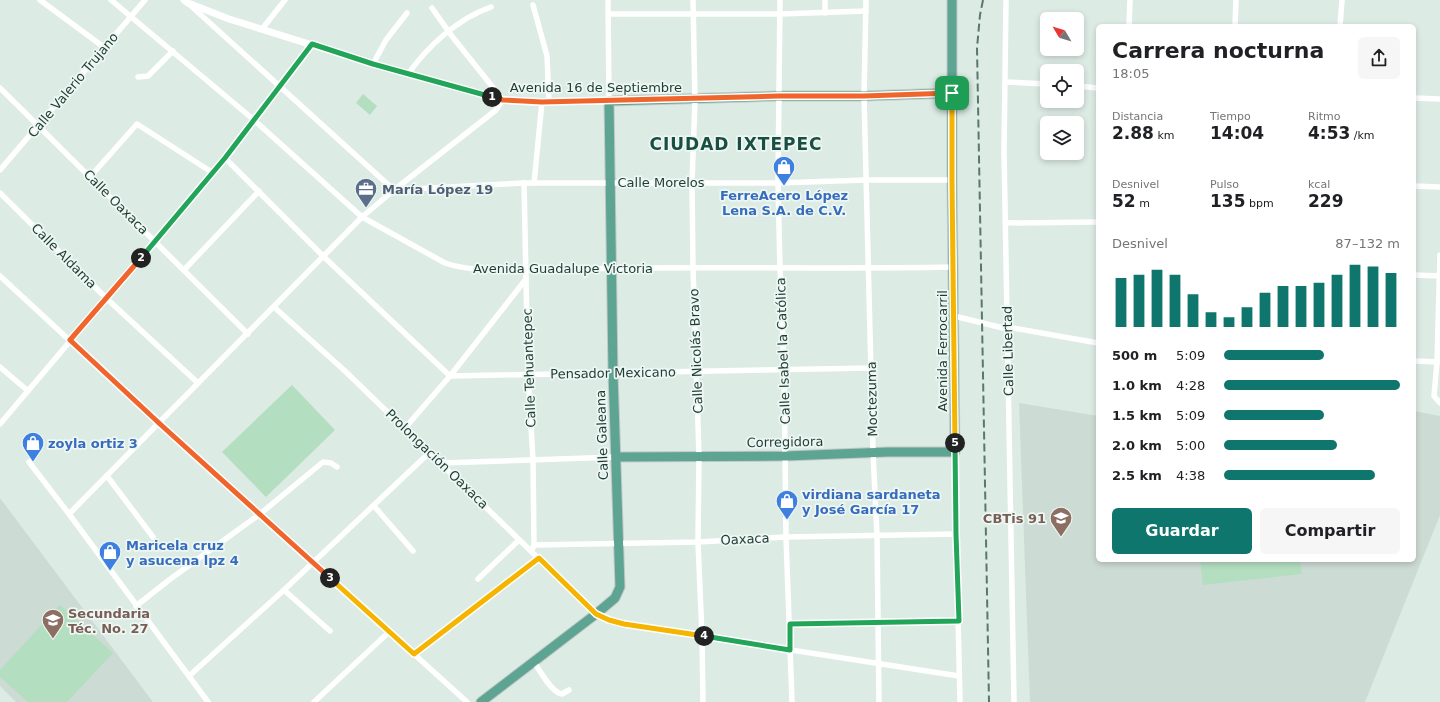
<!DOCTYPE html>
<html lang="es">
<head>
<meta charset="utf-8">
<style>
	body { margin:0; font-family:"DejaVu Sans",sans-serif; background:#f6f6f6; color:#202124; height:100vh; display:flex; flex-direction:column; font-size:15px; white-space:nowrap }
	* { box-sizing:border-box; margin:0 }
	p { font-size:13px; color:#757577 }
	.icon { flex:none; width:22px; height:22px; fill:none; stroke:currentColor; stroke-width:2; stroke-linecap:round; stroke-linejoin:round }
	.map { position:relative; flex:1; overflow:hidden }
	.sheet { position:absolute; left:1096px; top:24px; width:320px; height:538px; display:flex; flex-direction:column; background:#fff; border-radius:6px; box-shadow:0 2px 6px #0003 }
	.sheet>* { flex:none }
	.needle { width:26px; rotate:308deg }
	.fabs { position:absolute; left:1040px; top:12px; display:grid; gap:8px }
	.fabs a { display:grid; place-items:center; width:44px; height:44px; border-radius:6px; background:#fff; box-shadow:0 2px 6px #0003; font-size:20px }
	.pin { position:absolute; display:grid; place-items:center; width:34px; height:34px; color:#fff; margin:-17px; border-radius:8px; box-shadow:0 2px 6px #0006 }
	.km { position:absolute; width:20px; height:20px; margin:-10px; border-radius:50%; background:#222; color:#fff; font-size:11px; line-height:20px; text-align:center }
	.round { display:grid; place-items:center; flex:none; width:42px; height:42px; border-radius:6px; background:#f6f6f6 }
	.head { display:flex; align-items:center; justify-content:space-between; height:68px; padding:0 16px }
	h1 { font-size:22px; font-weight:600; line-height:30px }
	.figures { display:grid; grid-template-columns:repeat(3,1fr); gap:6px; height:68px; padding:4px 16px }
	.figures div { display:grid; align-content:center }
	.figures b { font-size:17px; font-weight:600 }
	.figures small { font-size:11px; font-weight:400 }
	.figures p { font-size:11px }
	.chart { height:112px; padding:8px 16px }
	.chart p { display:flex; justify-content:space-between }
	.chart svg { width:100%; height:72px; margin-top:4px; stroke:#0f766e; stroke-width:6 }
	.action { display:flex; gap:8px; margin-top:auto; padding:8px 16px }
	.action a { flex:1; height:46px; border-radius:6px; background:#0f766e; color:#fff; font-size:16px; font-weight:600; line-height:46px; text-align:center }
	.action a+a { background:#f6f6f6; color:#202124 }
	ul { padding:0 16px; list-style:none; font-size:13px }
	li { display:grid; grid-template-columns:64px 48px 1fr; align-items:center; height:30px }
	li i { height:10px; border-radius:5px; background:#0f766e }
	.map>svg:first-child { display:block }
</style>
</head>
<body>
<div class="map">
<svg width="1440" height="702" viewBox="0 0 1440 702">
	<rect width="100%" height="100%" fill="#ddebe5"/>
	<g fill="#ccdbd4">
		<path d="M1019 403 1098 416V560H1414V411L1440 416V515L1365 702H1030Z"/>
		<path d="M0 498 153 702H16L0 686Z"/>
	</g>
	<g fill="#b4dec0">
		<path d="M363 94 377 106 370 115 356 103Z"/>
		<path d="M292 385 335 430 266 497 222 452Z"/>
		<path d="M1200 560H1300L1302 574 1203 585Z"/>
		<path d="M60 605 113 653 67 702H28L0 677V670Z"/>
	</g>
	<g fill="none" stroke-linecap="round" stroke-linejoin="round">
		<g stroke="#c0c8c6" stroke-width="11">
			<g id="primary">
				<path d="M616 457 786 456 888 452H955L952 180V0"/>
				<path d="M481 702 596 614 615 598 620 587 613 373 609 101 779 96H864L952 93"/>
			</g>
		</g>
		<g stroke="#fff" stroke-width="5.5">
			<path d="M40 0 105 48"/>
			<path d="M111 0 254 120 362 217 445 263C466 270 486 270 508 270 547 271 585 269 623 268 734 267 844 269 954 267"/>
			<path d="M608 0 609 101"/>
			<path d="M693 0 695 99 692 182 693 267 699 456 698 542 702 636 703 702"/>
			<path d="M780 0 778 183 780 268 784 369 786 537 792 702"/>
			<path d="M825 0V13"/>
			<path d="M866 0 864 96 873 452 877 535 879 702"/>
			<path d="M1006 0 1004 151 1014 702"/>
			<path d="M190 5 394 190 524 183H778L866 180H952"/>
			<path d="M533 5 547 56 549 102"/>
			<path d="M609 14H780L866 11"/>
			<path d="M1129 26 1130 0"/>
			<path d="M1235 26 1236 0"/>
			<path d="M1340 26 1342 0"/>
			<path d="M262 29 285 0"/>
			<path d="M373 64 386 40 407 13"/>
			<path d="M408 74C428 46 457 19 491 7"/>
			<path d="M138 77 148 76 173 51"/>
			<path d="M1006 82 1047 84"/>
			<path d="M1077 86 1098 88"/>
			<path d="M0 88 248 334"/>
			<path d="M1414 98 1440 99"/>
			<path d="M225 158 324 257 450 376 871 368"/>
			<path d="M0 170 145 0"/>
			<path d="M90 177 137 124 213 173"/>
			<path d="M524 183 528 375 533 460 534 545 533 548"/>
			<path d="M534 183 542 102"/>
			<path d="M1414 186 1440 187"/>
			<path d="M0 193 106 298 198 383"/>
			<path d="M1006 223 1098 222"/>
			<path d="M1440 255 1437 362 1434 396 1440 403"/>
			<path d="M184 270 259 191"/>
			<path d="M1414 275 1440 276"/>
			<path d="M0 276 160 424 467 702"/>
			<path d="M274 307 345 371 596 614 609 620 624 624 959 676"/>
			<path d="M954 316 1003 328 1007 327 1098 343"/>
			<path d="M1414 361 1440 362"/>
			<path d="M0 367 28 391"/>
			<path d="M0 424 225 158 312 44"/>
			<path d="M405 428 450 376 526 279"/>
			<path d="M955 452C956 535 958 619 960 702"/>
			<path d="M29 462 69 514 208 702"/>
			<path d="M441 463 616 457"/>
			<path d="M107 476 153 537"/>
			<path d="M374 506 413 551"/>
			<path d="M69 514 362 217 394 190 496 110 503 100 451 35 432 8"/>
			<path d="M534 545 698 542 786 537 956 534"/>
			<path d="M478 579 519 540"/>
			<path d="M284 590 330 631"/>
			<path d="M136 606 169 580 260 514 323 462 331 463 337 467"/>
			<path d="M790 624 959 621"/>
			<path d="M414 654 539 558"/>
			<path d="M534 662C540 671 552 693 562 694L569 690"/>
			<path d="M189 676 284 590 430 452"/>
			<path d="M314 702 389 632"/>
		</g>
		<path stroke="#fff" stroke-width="7" d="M184 0 188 3 229 19 373 64 503 100 530 102 609 101"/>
		<use href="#primary" stroke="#5ea493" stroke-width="9"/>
		<path stroke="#58786f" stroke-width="2" stroke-dasharray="8 4" stroke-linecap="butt" d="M983 0 980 15 977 48 989 702"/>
	</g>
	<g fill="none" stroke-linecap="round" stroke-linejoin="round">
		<g stroke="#fff" stroke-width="8">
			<path id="split-1" d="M492 97 503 100 542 102 779 96H864L952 93"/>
		</g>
		<g stroke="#fff" stroke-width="8">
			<path id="split-2" d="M141 258 225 158 312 44 373 64 492 97"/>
		</g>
		<g stroke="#fff" stroke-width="8">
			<path id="split-3" d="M141 258 70 340 160 424 330 578"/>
		</g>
		<g stroke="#fff" stroke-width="8">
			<path id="split-4" d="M330 578 414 654 539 558 596 614 609 620 624 624 704 636"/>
		</g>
		<g stroke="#fff" stroke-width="8">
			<path id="split-5" d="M704 636 790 650V624L959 621 956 534 955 443"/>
		</g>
		<g stroke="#fff" stroke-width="8">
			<path id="split-6" d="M952 93V180L955 443"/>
		</g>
		<use href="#split-1" stroke="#f0652b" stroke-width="5"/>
		<use href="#split-2" stroke="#22a559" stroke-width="5"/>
		<use href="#split-3" stroke="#f0652b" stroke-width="5"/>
		<use href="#split-4" stroke="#f5b400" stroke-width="5"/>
		<use href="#split-5" stroke="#22a559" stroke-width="5"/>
		<use href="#split-6" stroke="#f5b400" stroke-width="5"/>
	</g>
	<defs>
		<g id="shop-pin" transform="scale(1.15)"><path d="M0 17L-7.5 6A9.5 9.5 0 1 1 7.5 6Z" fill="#3f7fe0" stroke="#eef7f3"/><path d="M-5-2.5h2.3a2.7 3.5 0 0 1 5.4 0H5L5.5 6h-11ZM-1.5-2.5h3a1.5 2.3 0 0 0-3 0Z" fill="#fff"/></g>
		<g id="office-pin" transform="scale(1.15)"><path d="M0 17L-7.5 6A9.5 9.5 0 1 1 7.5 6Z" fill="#5c6f8a" stroke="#eef7f3"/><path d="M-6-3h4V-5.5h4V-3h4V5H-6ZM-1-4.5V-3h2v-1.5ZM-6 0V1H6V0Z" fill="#fff"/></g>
		<g id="school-pin" transform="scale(1.15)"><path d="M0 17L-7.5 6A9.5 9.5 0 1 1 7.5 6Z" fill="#8d6e63" stroke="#eef7f3"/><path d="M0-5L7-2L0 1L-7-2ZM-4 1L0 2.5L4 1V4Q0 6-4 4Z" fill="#fff"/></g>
	</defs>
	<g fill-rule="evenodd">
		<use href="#shop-pin" x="784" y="167"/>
		<use href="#office-pin" x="366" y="189"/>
		<use href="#shop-pin" x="33" y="443"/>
		<use href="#shop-pin" x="787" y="501"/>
		<use href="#school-pin" x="1061" y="518"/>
		<use href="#shop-pin" x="110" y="552"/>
		<use href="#school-pin" x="53" y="620"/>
	</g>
	<g text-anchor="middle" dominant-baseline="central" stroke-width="3.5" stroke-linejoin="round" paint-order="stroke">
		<g font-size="13" fill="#1e3c34" stroke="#eef7f3">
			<text transform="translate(73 85) rotate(-50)">Calle Valerio Trujano</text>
			<text x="596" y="87">Avenida 16 de Septiembre</text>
			<text x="661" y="182">Calle Morelos</text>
			<text transform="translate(116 202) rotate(45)">Calle Oaxaca</text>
			<text transform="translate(64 256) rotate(45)">Calle Aldama</text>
			<text x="563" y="268">Avenida Guadalupe Victoria</text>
			<text transform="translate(696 351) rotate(-92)">Calle Nicolás Bravo</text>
			<text transform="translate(783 351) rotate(-92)">Calle Isabel la Católica</text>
			<text transform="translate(942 351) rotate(-90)">Avenida Ferrocarril</text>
			<text transform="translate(1008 351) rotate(-91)">Calle Libertad</text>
			<text transform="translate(529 368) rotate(-92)">Calle Tehuantepec</text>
			<text transform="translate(613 373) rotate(-1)">Pensador Mexicano</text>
			<text transform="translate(872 399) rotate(-91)">Moctezuma</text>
			<text transform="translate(602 435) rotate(-92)">Calle Galeana</text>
			<text transform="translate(785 442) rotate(-1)">Corregidora</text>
			<text transform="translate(437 459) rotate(44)">Prolongación Oaxaca</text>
			<text transform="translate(745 539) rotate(-3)">Oaxaca</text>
		</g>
		<g font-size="13" font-weight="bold" fill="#4e5e75" stroke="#eef7f3" text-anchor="start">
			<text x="382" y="189">María López 19</text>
		</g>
		<g font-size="13" font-weight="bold" fill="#366cbe" stroke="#eef7f3" text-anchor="start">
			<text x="784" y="195" text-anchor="middle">FerreAcero López<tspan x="784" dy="15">Lena S.A. de C.V.</tspan></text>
			<text x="48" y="443">zoyla ortiz 3</text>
			<text x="802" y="494">virdiana sardaneta<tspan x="802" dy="15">y José García 17</tspan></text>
			<text x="126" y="545">Maricela cruz<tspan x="126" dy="15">y asucena lpz 4</tspan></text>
		</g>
		<g font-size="13" font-weight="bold" fill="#785e54" stroke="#eef7f3" text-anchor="end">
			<text x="1046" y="518">CBTis 91</text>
			<text x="68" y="613" text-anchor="start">Secundaria<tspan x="68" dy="15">Téc. No. 27</tspan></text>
		</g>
		<g font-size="17" font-weight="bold" letter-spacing="1" fill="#184f42" stroke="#eef7f3">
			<text x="736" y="144">CIUDAD IXTEPEC</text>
		</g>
	</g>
</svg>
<div class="fabs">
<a><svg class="needle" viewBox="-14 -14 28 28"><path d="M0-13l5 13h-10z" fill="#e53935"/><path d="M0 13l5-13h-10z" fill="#757577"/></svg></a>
<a><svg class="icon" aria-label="locate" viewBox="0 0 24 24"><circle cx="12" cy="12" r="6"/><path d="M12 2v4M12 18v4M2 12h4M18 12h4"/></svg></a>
<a><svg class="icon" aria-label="layers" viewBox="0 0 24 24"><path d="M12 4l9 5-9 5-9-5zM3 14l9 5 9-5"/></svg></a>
</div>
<div class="pin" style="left:952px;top:93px;background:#1e9e55"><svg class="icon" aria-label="arrive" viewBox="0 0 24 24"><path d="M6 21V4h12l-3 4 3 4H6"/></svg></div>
<b class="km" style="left:492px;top:97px">1</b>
<b class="km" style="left:141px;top:258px">2</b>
<b class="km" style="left:330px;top:578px">3</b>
<b class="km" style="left:704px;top:636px">4</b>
<b class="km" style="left:955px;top:443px">5</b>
<section class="sheet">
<div class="head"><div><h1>Carrera nocturna</h1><p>18:05</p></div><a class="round"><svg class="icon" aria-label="share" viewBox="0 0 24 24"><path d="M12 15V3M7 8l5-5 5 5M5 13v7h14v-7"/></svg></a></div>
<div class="figures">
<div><p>Distancia</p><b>2.88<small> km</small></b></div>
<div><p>Tiempo</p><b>14:04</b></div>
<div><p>Ritmo</p><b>4:53<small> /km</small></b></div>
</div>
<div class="figures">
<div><p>Desnivel</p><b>52<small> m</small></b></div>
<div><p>Pulso</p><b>135<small> bpm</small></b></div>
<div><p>kcal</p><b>229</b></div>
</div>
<div class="chart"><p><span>Desnivel</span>87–132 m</p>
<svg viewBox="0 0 160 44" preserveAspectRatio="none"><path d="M5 44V14M15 44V12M25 44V9M35 44V12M45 44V24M55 44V35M65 44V38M75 44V32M85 44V23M95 44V19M105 44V19M115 44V17M125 44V12M135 44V6M145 44V7M155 44V11"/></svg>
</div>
<ul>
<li><b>500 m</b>5:09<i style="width:57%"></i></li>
<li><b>1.0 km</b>4:28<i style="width:100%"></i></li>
<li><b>1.5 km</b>5:09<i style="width:57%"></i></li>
<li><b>2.0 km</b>5:00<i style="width:64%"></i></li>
<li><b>2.5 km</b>4:38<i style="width:86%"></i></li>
</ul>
<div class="action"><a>Guardar</a><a>Compartir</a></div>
</section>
</div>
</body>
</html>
